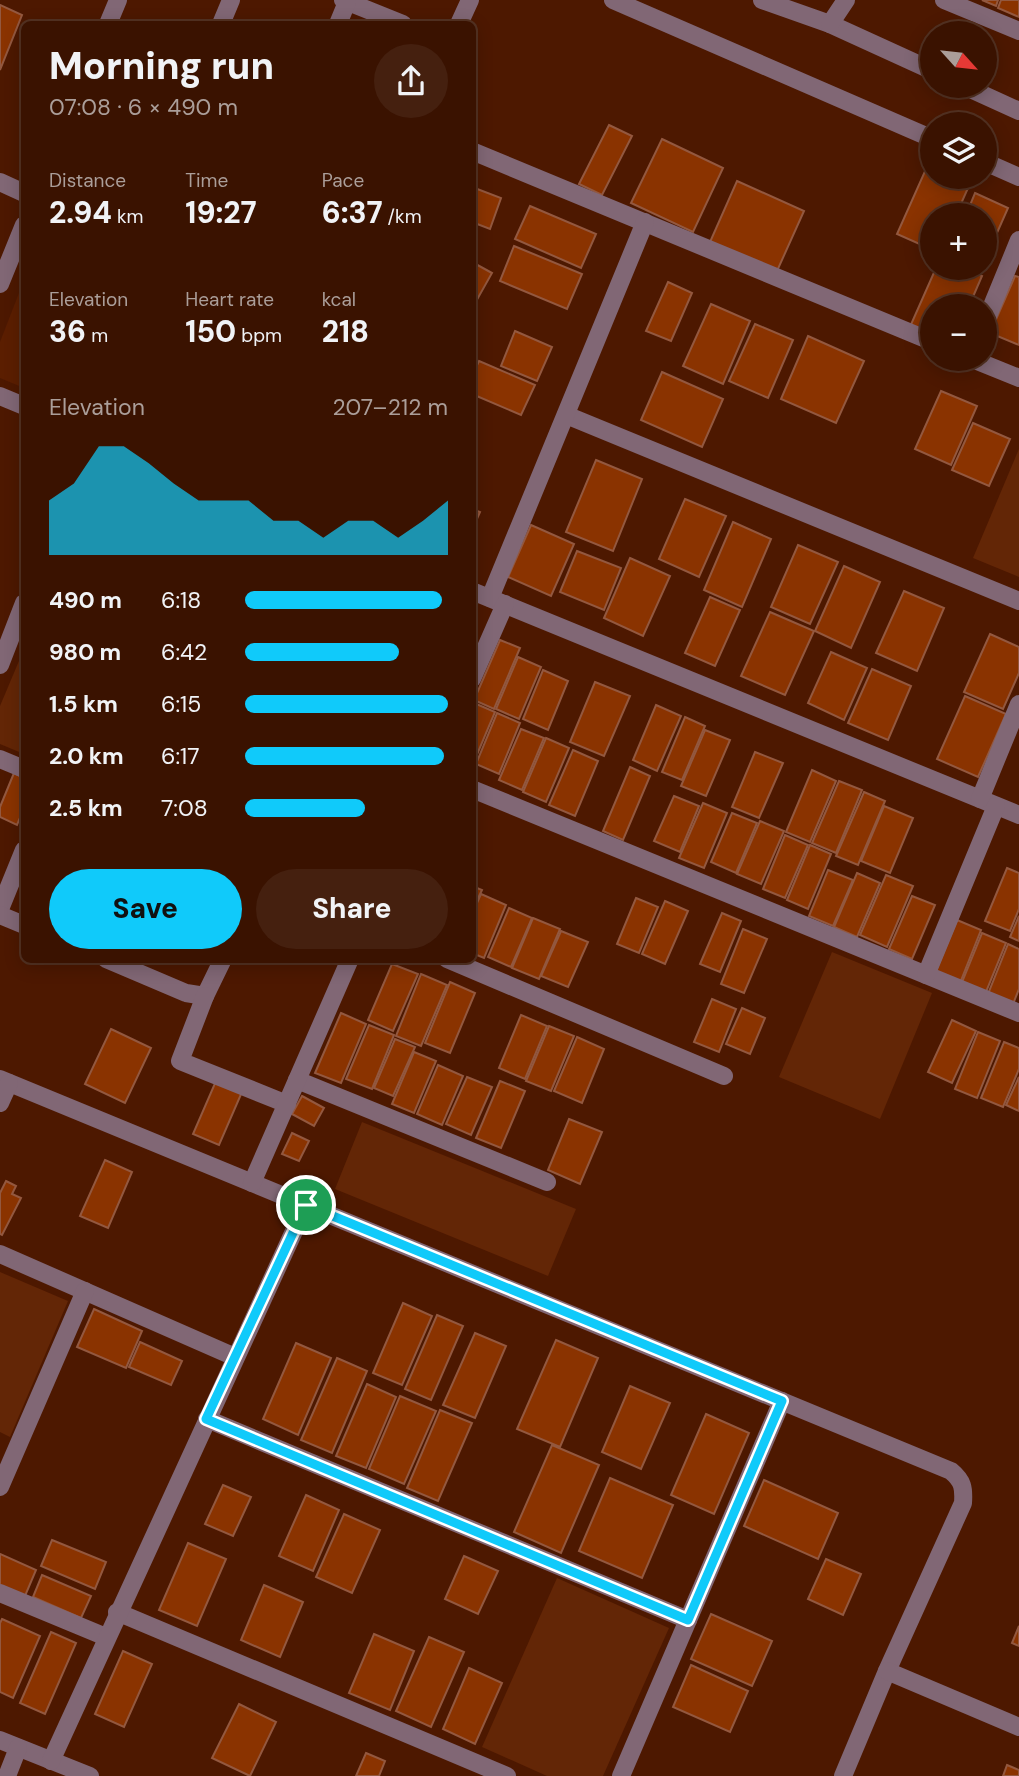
<!DOCTYPE html>
<html lang="en">
<head>
<meta charset="utf-8">
<style>
	body { margin:0; font-family:"DM Sans",sans-serif; background:#45200f; color:#f1f3f6; height:100vh; display:flex; flex-direction:column; font-size:26px; white-space:nowrap }
	* { box-sizing:border-box; margin:0 }
	p { font-size:23px; color:#ab9e99 }
	.icon { flex:none; width:38px; height:38px; fill:none; stroke:currentColor; stroke-width:2; stroke-linecap:round; stroke-linejoin:round }
	.map { position:relative; flex:1; overflow:hidden }
	.sheet { position:absolute; left:21px; top:21px; width:455px; height:942px; display:flex; flex-direction:column; background:#3a1200; border-radius:10px; box-shadow:0 4px 18px #0003,0 0 0 2px #543222 }
	.sheet>* { flex:none }
	.needle { width:46px; rotate:117deg }
	.controls { position:absolute; left:920px; top:21px; display:grid; gap:14px }
	.controls a { display:grid; place-items:center; width:77px; height:77px; border-radius:50%; background:#3a1200; box-shadow:0 4px 18px #0003,0 0 0 2px #543222; font-size:35px }
	.pin { position:absolute; display:grid; place-items:center; width:60px; height:60px; color:#fff; margin:-30px; border:4px solid #fff; border-radius:50%; box-shadow:0 2px 7px #0007 }
	.round { display:grid; place-items:center; flex:none; width:74px; height:74px; border-radius:37px; background:#45200f }
	.head { display:flex; align-items:center; justify-content:space-between; height:119px; padding:0 28px }
	h1 { font-size:38px; font-weight:800; line-height:52px }
	.stats { display:grid; grid-template-columns:repeat(3,1fr); gap:10px; height:119px; padding:7px 28px }
	.stats div { display:grid; align-content:center }
	.stats b { font-size:30px; font-weight:800 }
	.stats small { font-size:19px; font-weight:400 }
	.stats p { font-size:19px }
	.chart { height:196px; padding:14px 28px }
	.chart p { display:flex; justify-content:space-between }
	.chart svg { width:100%; height:126px; margin-top:7px; fill:#10cafa; opacity:.7 }
	.button { display:flex; gap:14px; margin-top:auto; padding:14px 28px }
	.button a { flex:1; height:80px; border-radius:42px; background:#10cafa; color:#111; font-size:28px; font-weight:800; line-height:80px; text-align:center }
	.button a+a { background:#45200f; color:#f1f3f6 }
	ul { padding:0 28px; list-style:none; font-size:23px }
	li { display:grid; grid-template-columns:112px 84px 1fr; align-items:center; height:52px }
	li i { height:18px; border-radius:9px; background:#10cafa }
	.map>svg:first-child { display:block }
</style>
</head>
<body>
<div class="map">
<svg width="1019" height="1776" viewBox="0 0 1019 1776">
	<rect width="100%" height="100%" fill="#4d1800"/>
	<path fill="#5b1e00" d="M24 280V388L0 378V342Z"/>
	<g fill="#632606">
		<path d="M1019 449V577L973 558Z"/>
		<path d="M24 649V754L0 744V706Z"/>
		<path d="M832 952 932 993 880 1119 779 1077Z"/>
		<path d="M362 1122 576 1209 548 1276 335 1189Z"/>
		<path d="M0 1272 68 1301 10 1437 0 1432Z"/>
		<path d="M557 1578 669 1628 603 1776H547L482 1747Z"/>
	</g>
	<g fill="#8a3300" stroke="#93583f" stroke-width="2">
		<path d="M982 0H998L996 6Z"/>
		<path d="M1001 0H1019V17L998 8Z"/>
		<path d="M0 5 22 15 0 70Z"/>
		<path d="M609 125 632 136 602 195 579 184Z"/>
		<path d="M662 139 723 168 693 232 631 203Z"/>
		<path d="M926 169 933 172V177H944L968 188 956 215H933V250L897 234Z"/>
		<path d="M737 181 804 211 777 271 710 242Z"/>
		<path d="M472 187 501 198 490 229 472 222Z"/>
		<path d="M975 193 1008 208 985 260V215H966Z"/>
		<path d="M530 206 596 234 581 268 515 239Z"/>
		<path d="M514 246 582 274 567 309 500 281Z"/>
		<path d="M472 262 492 273 474 305 472 304Z"/>
		<path d="M936 268H963L982 276 969 306H933V340L909 329Z"/>
		<path d="M1015 276 1019 277V345L990 333Z"/>
		<path d="M668 282 692 293 671 341 646 331Z"/>
		<path d="M711 304 750 321 723 384 683 366Z"/>
		<path d="M755 324 793 340 768 398 729 381Z"/>
		<path d="M515 331 552 347 537 381 501 366Z"/>
		<path d="M808 336 864 361 836 423 781 399Z"/>
		<path d="M479 361 535 385 521 415 472 394V376Z"/>
		<path d="M662 372 723 399 702 447 641 420Z"/>
		<path d="M941 391 977 406 951 465 915 449Z"/>
		<path d="M973 423 1010 439 989 486 952 470Z"/>
		<path d="M596 460 642 479 613 551 566 532Z"/>
		<path d="M685 499 726 516 699 577 659 559Z"/>
		<path d="M472 509 480 512 472 530Z"/>
		<path d="M733 522 771 539 742 607 704 590Z"/>
		<path d="M531 525 574 544 551 596 508 577Z"/>
		<path d="M798 545 838 562 810 624 771 607Z"/>
		<path d="M577 551 621 568 604 610 560 592Z"/>
		<path d="M630 558 670 576 643 636 604 618Z"/>
		<path d="M844 566 880 582 851 648 815 631Z"/>
		<path d="M904 591 944 608 917 671 876 653Z"/>
		<path d="M710 597 740 610 715 666 685 653Z"/>
		<path d="M770 612 814 631 785 695 741 676Z"/>
		<path d="M990 634 1019 647V673L1003 709 964 692Z"/>
		<path d="M500 640 520 648 494 709 474 700Z"/>
		<path d="M831 652 867 668 844 720 808 703Z"/>
		<path d="M518 657 541 667 519 719 496 709Z"/>
		<path d="M872 669 911 686 888 740 848 723Z"/>
		<path d="M543 670 568 681 548 730 523 719Z"/>
		<path d="M595 682 630 696 604 756 570 742Z"/>
		<path d="M965 696 1006 714 978 777 937 759Z"/>
		<path d="M474 703 495 712 473 764 472 706Z"/>
		<path d="M656 705 681 716 657 771 633 760Z"/>
		<path d="M497 713 520 723 499 774 476 764Z"/>
		<path d="M685 717 705 726 682 780 662 772Z"/>
		<path d="M521 729 544 738 522 790 499 780Z"/>
		<path d="M705 730 730 740 706 796 681 786Z"/>
		<path d="M546 738 569 748 546 802 523 792Z"/>
		<path d="M573 750 598 761 575 816 549 805Z"/>
		<path d="M755 752 783 763 759 818 732 807Z"/>
		<path d="M630 767 650 776 623 840 603 831Z"/>
		<path d="M812 770 836 781 810 842 786 832Z"/>
		<path d="M14 773 24 778V808L17 825 0 817V807Z"/>
		<path d="M839 781 862 790 836 853 812 843Z"/>
		<path d="M864 792 885 801 858 865 836 856Z"/>
		<path d="M674 796 699 806 680 852 654 841Z"/>
		<path d="M703 803 727 813 704 868 679 858Z"/>
		<path d="M884 806 913 818 890 873 861 861Z"/>
		<path d="M732 813 757 823 736 873 711 862Z"/>
		<path d="M760 821 784 831 761 884 737 874Z"/>
		<path d="M785 835 808 845 785 898 763 889Z"/>
		<path d="M810 845 831 854 808 909 787 900Z"/>
		<path d="M1007 868 1019 873V909L1010 931 985 921Z"/>
		<path d="M828 870 853 880 833 926 809 916Z"/>
		<path d="M857 873 880 883 857 937 834 927Z"/>
		<path d="M886 875 913 886 887 947 860 935Z"/>
		<path d="M472 886 482 890 472 911Z"/>
		<path d="M481 894 506 905 484 958 472 953V914Z"/>
		<path d="M912 896 935 905 912 959 889 949Z"/>
		<path d="M636 898 658 907 639 953 617 944Z"/>
		<path d="M665 901 688 911 665 964 642 954Z"/>
		<path d="M509 908 532 918 511 967 488 957Z"/>
		<path d="M722 913 741 921 720 972 700 964Z"/>
		<path d="M1019 916V941L1010 937Z"/>
		<path d="M533 918 560 929 539 979 512 968Z"/>
		<path d="M957 920 981 930 960 983 935 973Z"/>
		<path d="M743 929 767 939 744 993 721 984Z"/>
		<path d="M561 931 588 942 568 987 541 976Z"/>
		<path d="M982 933 1006 943 986 992 962 982Z"/>
		<path d="M1008 944 1019 949V989L1013 1004 988 994Z"/>
		<path d="M392 964 418 974 393 1031 368 1020Z"/>
		<path d="M421 974 447 985 421 1046 396 1036Z"/>
		<path d="M450 982 475 993 450 1053 425 1043Z"/>
		<path d="M712 999 736 1009 719 1052 694 1042Z"/>
		<path d="M742 1008 765 1018 750 1054 726 1044Z"/>
		<path d="M341 1013 366 1024 341 1083 315 1073Z"/>
		<path d="M521 1015 547 1026 525 1079 499 1068Z"/>
		<path d="M952 1020 976 1031 952 1083 928 1072Z"/>
		<path d="M369 1025 394 1035 372 1089 346 1079Z"/>
		<path d="M549 1026 574 1036 551 1091 526 1081Z"/>
		<path d="M111 1029 151 1048 125 1103 85 1084Z"/>
		<path d="M978 1032 1000 1041 977 1098 955 1089Z"/>
		<path d="M577 1037 604 1049 582 1103 554 1091Z"/>
		<path d="M395 1039 415 1047 393 1096 374 1088Z"/>
		<path d="M1004 1042 1019 1048V1069L1003 1107 981 1098Z"/>
		<path d="M414 1052 436 1061 414 1113 392 1104Z"/>
		<path d="M438 1065 463 1076 442 1125 417 1114Z"/>
		<path d="M467 1077 492 1087 471 1135 446 1124Z"/>
		<path d="M1019 1077V1111L1006 1105Z"/>
		<path d="M216 1081 242 1092 219 1145 193 1134Z"/>
		<path d="M500 1081 525 1091 501 1148 476 1138Z"/>
		<path d="M302 1096 324 1108 314 1126 292 1114Z"/>
		<path d="M569 1119 602 1132 580 1184 548 1170Z"/>
		<path d="M292 1133 309 1141 299 1161 282 1154Z"/>
		<path d="M105 1160 132 1172 108 1228 80 1216Z"/>
		<path d="M6 1181 16 1186 12 1194 21 1198 2 1235 0 1234V1193Z"/>
		<path d="M403 1303 432 1316 402 1385 373 1373Z"/>
		<path d="M94 1309 142 1331 126 1368 77 1347Z"/>
		<path d="M437 1315 463 1326 431 1400 405 1389Z"/>
		<path d="M475 1333 506 1346 475 1418 443 1405Z"/>
		<path d="M556 1340 598 1358 560 1447 517 1429Z"/>
		<path d="M140 1342 182 1361 171 1385 129 1367Z"/>
		<path d="M296 1343 331 1358 298 1435 263 1419Z"/>
		<path d="M337 1358 367 1371 332 1453 301 1440Z"/>
		<path d="M367 1384 396 1397 366 1468 336 1456Z"/>
		<path d="M630 1386 670 1403 641 1469 602 1452Z"/>
		<path d="M400 1396 436 1411 404 1484 369 1469Z"/>
		<path d="M440 1410 472 1423 438 1501 407 1488Z"/>
		<path d="M706 1414 749 1433 714 1514 671 1495Z"/>
		<path d="M552 1445 599 1465 561 1553 514 1532Z"/>
		<path d="M610 1478 673 1505 642 1578 579 1551Z"/>
		<path d="M764 1480 838 1513 818 1559 744 1526Z"/>
		<path d="M223 1485 251 1497 233 1536 205 1524Z"/>
		<path d="M306 1495 339 1510 313 1571 279 1556Z"/>
		<path d="M344 1514 380 1530 352 1593 316 1577Z"/>
		<path d="M52 1540 106 1562 95 1589 41 1566Z"/>
		<path d="M188 1543 226 1559 197 1626 159 1610Z"/>
		<path d="M0 1554 36 1570 25 1596 0 1585Z"/>
		<path d="M464 1556 498 1571 478 1614 445 1599Z"/>
		<path d="M826 1559 861 1574 843 1615 808 1599Z"/>
		<path d="M42 1575 91 1596 81 1618 33 1597Z"/>
		<path d="M264 1585 303 1602 280 1657 241 1640Z"/>
		<path d="M711 1614 772 1641 752 1686 691 1659Z"/>
		<path d="M2 1619 40 1636 13 1698 0 1692V1623Z"/>
		<path d="M1019 1626V1646L1012 1643Z"/>
		<path d="M51 1632 76 1643 45 1714 20 1703Z"/>
		<path d="M374 1634 414 1651 390 1710 349 1693Z"/>
		<path d="M429 1637 464 1652 431 1727 396 1711Z"/>
		<path d="M123 1651 152 1664 124 1727 95 1714Z"/>
		<path d="M691 1665 748 1691 730 1732 673 1707Z"/>
		<path d="M469 1668 502 1683 475 1744 443 1729Z"/>
		<path d="M239 1704 276 1722 250 1776 212 1758Z"/>
		<path d="M366 1753 385 1761 379 1776H356Z"/>
		<path d="M1007 1765 1019 1770V1776H1003Z"/>
	</g>
	<g fill="none" stroke-linecap="round" stroke-linejoin="round">
		<g stroke="#816775" stroke-width="18">
			<path d="M343 0 403 24"/>
			<path d="M613 0 933 139"/>
			<path d="M762 0 830 24 933 71"/>
			<path d="M944 0 1019 31"/>
			<path d="M108 24 118 0"/>
			<path d="M221 24 231 0"/>
			<path d="M338 24 347 2"/>
			<path d="M459 24 470 0"/>
			<path d="M830 24 846 0"/>
			<path d="M964 86 1019 111"/>
			<path d="M472 151 933 342"/>
			<path d="M985 162 1019 177"/>
			<path d="M0 182 24 193"/>
			<path d="M0 284 24 225"/>
			<path d="M985 323 1019 240"/>
			<path d="M972 359 1019 378"/>
			<path d="M0 396 24 406"/>
			<path d="M566 415 1019 601"/>
			<path d="M472 591 1019 815"/>
			<path d="M490 598 645 222"/>
			<path d="M0 665 24 603"/>
			<path d="M472 679 505 604"/>
			<path d="M0 759 24 769"/>
			<path d="M472 789 1019 1013"/>
			<path d="M980 799 1019 704"/>
			<path d="M0 909 24 850"/>
			<path d="M0 915 24 925"/>
			<path d="M106 959 186 993 205 996 223 959"/>
			<path d="M447 959 724 1076"/>
			<path d="M926 975 996 806"/>
			<path d="M205 996 180 1061 287 1104"/>
			<path d="M0 1079 951 1471C963 1481 964 1488 963 1503L887 1671 843 1776"/>
			<path d="M297 1080 547 1182"/>
			<path d="M0 1103 9 1083"/>
			<path d="M252 1183 350 959"/>
			<path d="M0 1254 235 1357"/>
			<path d="M207 1419 688 1620"/>
			<path d="M0 1487 85 1291"/>
			<path d="M0 1593 106 1637"/>
			<path d="M117 1612 507 1776"/>
			<path d="M887 1671 1019 1727"/>
			<path d="M0 1740 90 1776"/>
			<path d="M51 1761 306 1205"/>
			<path d="M7 1776 18 1748"/>
			<path d="M621 1776 782 1401"/>
		</g>
	</g>
	<g fill="none" stroke-linecap="round" stroke-linejoin="round">
		<g stroke="#fff" stroke-width="14">
			<path id="route" d="M306 1205 782 1401 688 1620 206 1419Z"/>
		</g>
		<use href="#route" stroke="#10cafa" stroke-width="9"/>
	</g>
</svg>
<div class="controls">
<a><svg class="needle" viewBox="-14 -14 28 28"><path d="M0-13l5 13h-10z" fill="#e53935"/><path d="M0 13l5-13h-10z" fill="#ab9e99"/></svg></a>
<a><svg class="icon" aria-label="layers" viewBox="0 0 24 24"><path d="M12 4l9 5-9 5-9-5zM3 14l9 5 9-5"/></svg></a>
<a>+</a>
<a>−</a>
</div>
<div class="pin" style="left:306px;top:1205px;background:#1e9e55"><svg class="icon" aria-label="arrive" viewBox="0 0 24 24"><path d="M6 21V4h12l-3 4 3 4H6"/></svg></div>
<section class="sheet">
<div class="head"><div><h1>Morning run</h1><p>07:08 · 6 × 490 m</p></div><a class="round"><svg class="icon" aria-label="share" viewBox="0 0 24 24"><path d="M12 15V3M7 8l5-5 5 5M5 13v7h14v-7"/></svg></a></div>
<div class="stats">
<div><p>Distance</p><b>2.94<small> km</small></b></div>
<div><p>Time</p><b>19:27</b></div>
<div><p>Pace</p><b>6:37<small> /km</small></b></div>
</div>
<div class="stats">
<div><p>Elevation</p><b>36<small> m</small></b></div>
<div><p>Heart rate</p><b>150<small> bpm</small></b></div>
<div><p>kcal</p><b>218</b></div>
</div>
<div class="chart"><p><span>Elevation</span>207–212 m</p>
<svg viewBox="0 0 160 44" preserveAspectRatio="none"><path d="M0 44V25L10 19L20 6L30 6L40 12L50 19L60 25L70 25L80 25L90 32L100 32L110 38L120 32L130 32L140 38L150 32L160 25V44z"/></svg>
</div>
<ul>
<li><b>490 m</b>6:18<i style="width:97%"></i></li>
<li><b>980 m</b>6:42<i style="width:76%"></i></li>
<li><b>1.5 km</b>6:15<i style="width:100%"></i></li>
<li><b>2.0 km</b>6:17<i style="width:98%"></i></li>
<li><b>2.5 km</b>7:08<i style="width:59%"></i></li>
</ul>
<div class="button"><a>Save</a><a>Share</a></div>
</section>
</div>
</body>
</html>
